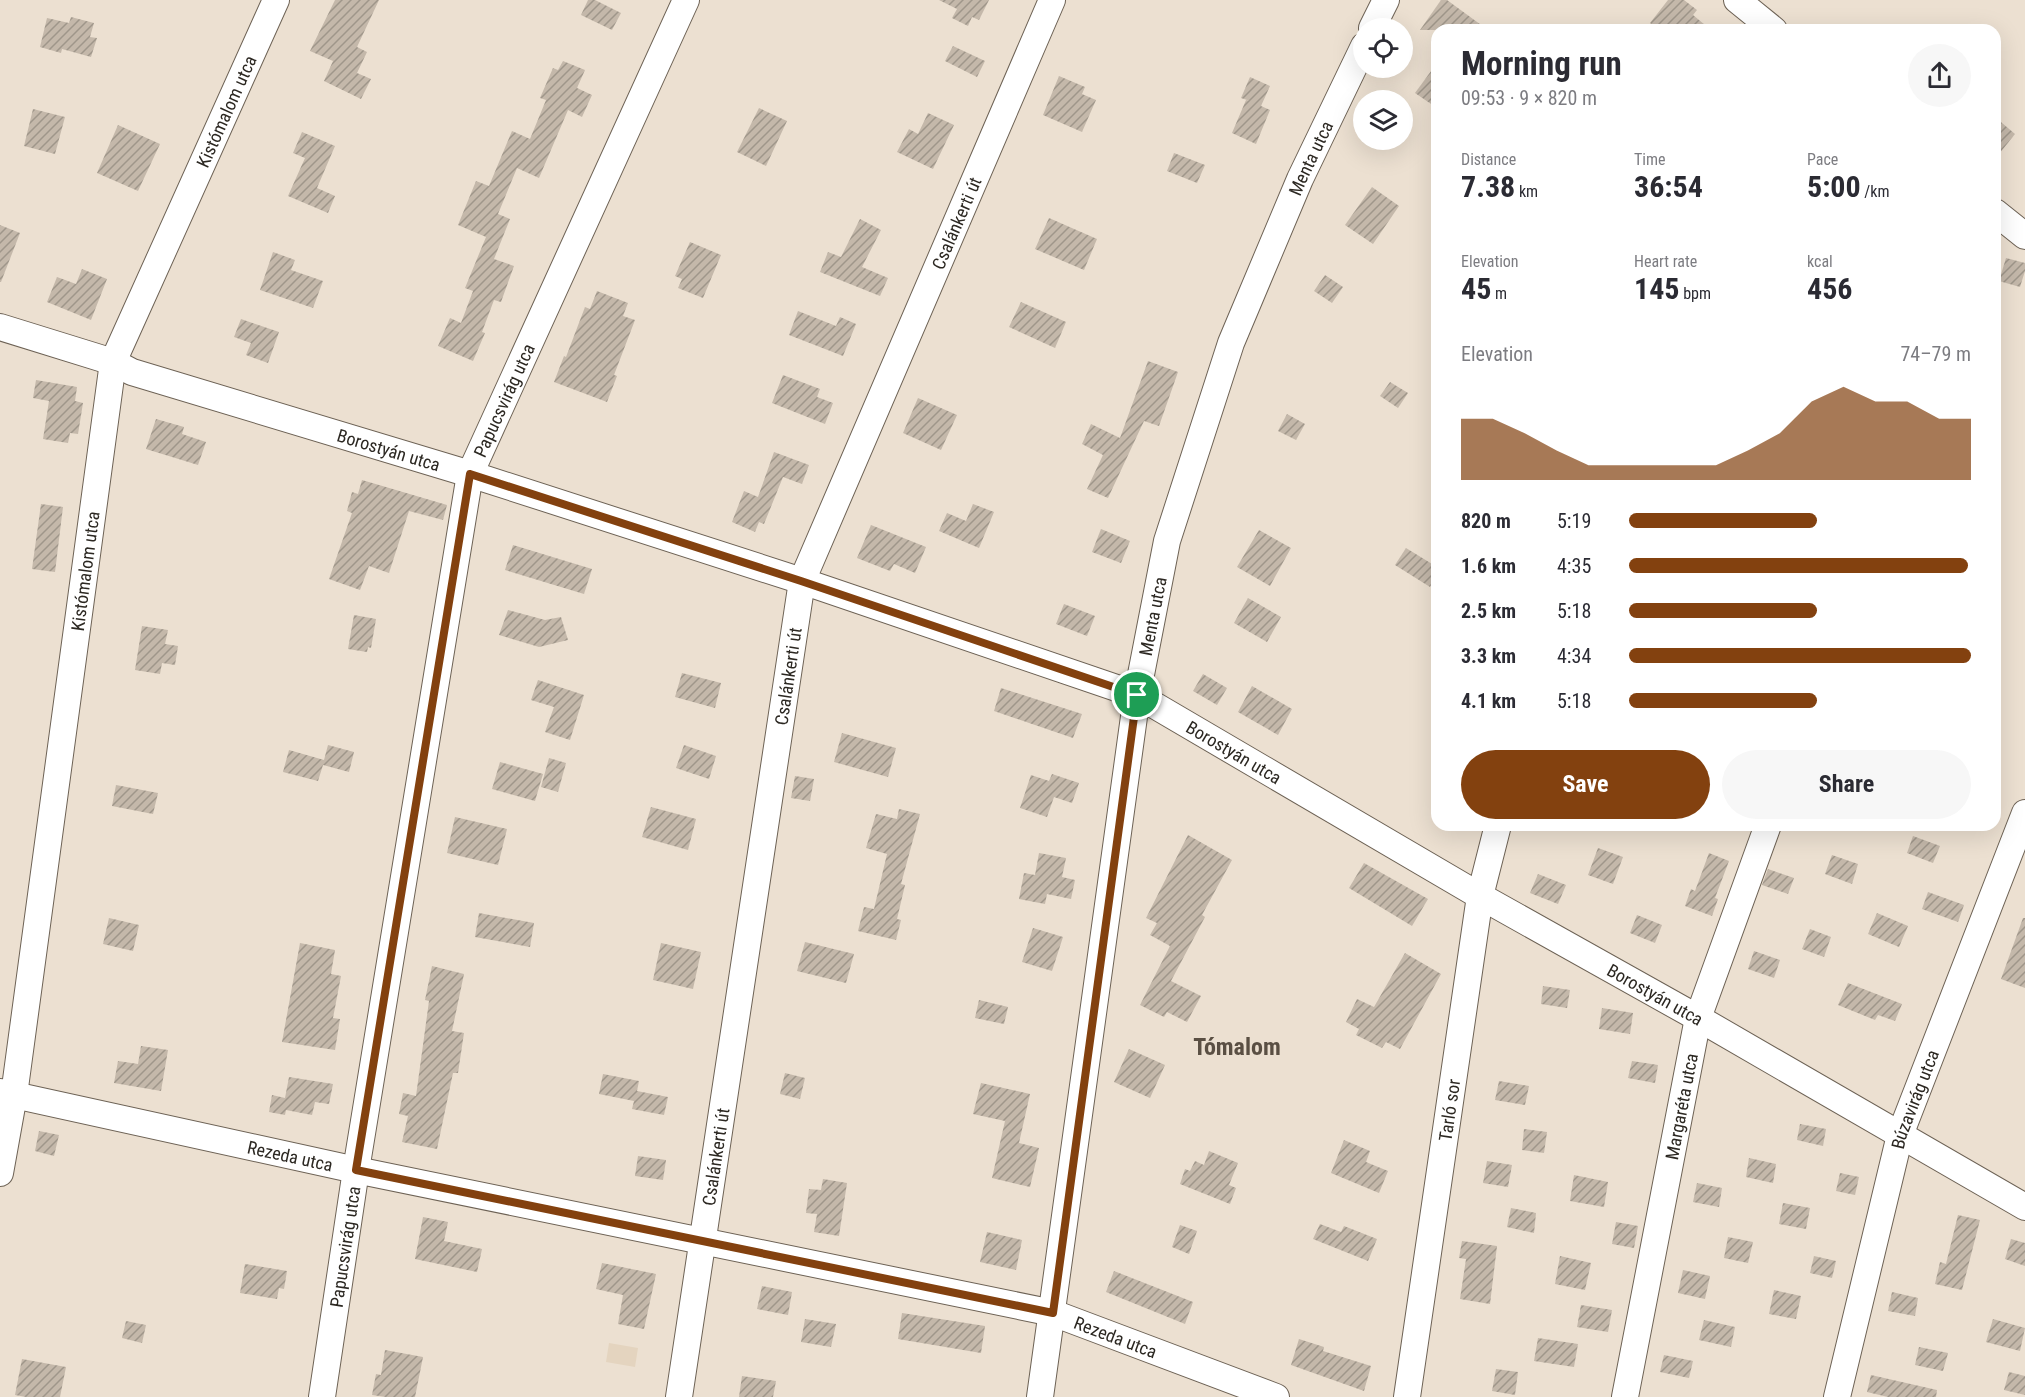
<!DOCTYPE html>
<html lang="en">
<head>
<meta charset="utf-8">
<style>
	body { margin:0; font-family:"Roboto Condensed",sans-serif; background:#f7f7f7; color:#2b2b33; height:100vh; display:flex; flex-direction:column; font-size:22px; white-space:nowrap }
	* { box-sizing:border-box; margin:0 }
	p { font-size:20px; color:#7c7c81 }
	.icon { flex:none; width:33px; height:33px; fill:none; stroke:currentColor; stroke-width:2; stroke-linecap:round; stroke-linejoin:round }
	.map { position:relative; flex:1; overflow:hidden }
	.drawer { position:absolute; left:1431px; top:24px; width:570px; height:807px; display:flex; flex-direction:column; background:#fff; border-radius:18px; box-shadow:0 6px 24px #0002 }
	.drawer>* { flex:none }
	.tools { position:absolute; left:1353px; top:18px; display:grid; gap:12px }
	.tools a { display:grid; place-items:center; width:60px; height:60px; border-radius:50%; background:#fff; box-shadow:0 6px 24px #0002; font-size:30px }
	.pin { position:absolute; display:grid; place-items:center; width:51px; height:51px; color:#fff; margin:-26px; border:3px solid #fff; border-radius:50%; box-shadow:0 2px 6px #0007 }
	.round { display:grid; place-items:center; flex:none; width:63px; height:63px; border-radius:32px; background:#f7f7f7 }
	.summary { display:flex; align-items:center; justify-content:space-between; height:102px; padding:0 30px }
	h1 { font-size:33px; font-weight:700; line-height:45px }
	.stats { display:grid; grid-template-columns:repeat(3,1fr); gap:9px; height:102px; padding:6px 30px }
	.stats div { display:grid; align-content:center }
	.stats b { font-size:30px; font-weight:700 }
	.stats small { font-size:16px; font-weight:400 }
	.stats p { font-size:16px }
	.chart { height:168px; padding:12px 30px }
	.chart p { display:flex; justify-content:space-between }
	.chart svg { width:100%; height:108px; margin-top:6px; fill:#83410f; opacity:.7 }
	.cta { display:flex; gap:12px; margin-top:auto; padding:12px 30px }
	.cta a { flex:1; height:69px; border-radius:36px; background:#83410f; color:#fff; font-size:24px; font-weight:700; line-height:69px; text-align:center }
	.cta a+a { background:#f7f7f7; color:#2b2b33 }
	ul { padding:0 30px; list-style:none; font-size:20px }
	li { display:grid; grid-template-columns:96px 72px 1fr; align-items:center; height:45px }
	li i { height:15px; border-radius:8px; background:#83410f }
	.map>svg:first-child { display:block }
</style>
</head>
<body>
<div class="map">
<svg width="2025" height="1397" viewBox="0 0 2025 1397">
	<defs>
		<pattern id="building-hatch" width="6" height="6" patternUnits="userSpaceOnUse" patternTransform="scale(1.5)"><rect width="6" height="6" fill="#c4b8aa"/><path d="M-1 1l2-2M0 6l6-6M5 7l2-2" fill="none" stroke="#9f968a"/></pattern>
	</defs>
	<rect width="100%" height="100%" fill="#ece0d1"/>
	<path fill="#e4d4bf" d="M609 1343 638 1348 635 1367 606 1362Z"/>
	<g fill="url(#building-hatch)">
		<path d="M335 0H379L357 47 367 52 357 73 371 79 361 99 324 81 333 61 310 51Z"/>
		<path d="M588 0H595L621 13 612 30 581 15Z"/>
		<path d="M939 0H989L979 20 972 17 968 26 952 18 957 9Z"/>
		<path d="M1441 0H1447L1488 30H1420Z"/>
		<path d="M1668 0H1684L1697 10 1693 15 1711 30H1659L1650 23Z"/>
		<path d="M71 17 94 23 90 37 97 38 91 57 62 49 61 53 40 47 47 18 69 23Z"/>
		<path d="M953 46 985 61 977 77 945 61Z"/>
		<path d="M563 61 585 70 577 88 592 95 582 117 568 110 539 178 517 168 498 214 510 219 494 259 514 266 501 302 494 300 482 332 485 333 473 361 438 346 450 318 461 323 473 291 465 288 486 237 458 225 476 181 489 186 512 131 530 139 546 100 540 98 553 68 558 70Z"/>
		<path d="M1437 63V108L1415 93Z"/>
		<path d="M1059 76 1085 87 1082 94 1096 100 1082 132 1043 115Z"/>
		<path d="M1250 77 1270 86 1261 106 1270 110 1256 144 1232 133 1246 100 1250 101 1241 98Z"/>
		<path d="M759 108 787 121 766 166 737 152Z"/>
		<path d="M33 109 65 117 55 154 24 146Z"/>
		<path d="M928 113 954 125 933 169 897 152 909 129 918 134Z"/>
		<path d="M1995 117 2015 134 1995 159Z"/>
		<path d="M118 125 160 144 138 191 97 173Z"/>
		<path d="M302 132 335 146 317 188 335 196 328 213 288 196 305 158 293 153Z"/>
		<path d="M1174 153 1205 165 1197 183 1167 171Z"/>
		<path d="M1372 187 1399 206 1373 244 1345 225Z"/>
		<path d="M1049 218 1097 239 1084 270 1035 249Z"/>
		<path d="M860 219 881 230 862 267 888 278 880 296 820 272 828 252 841 257Z"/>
		<path d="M0 225 20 233 1 282H0Z"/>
		<path d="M690 242 721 255 703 298 678 288 682 279 675 276Z"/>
		<path d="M273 252 295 260 291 270 323 281 313 308 260 290Z"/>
		<path d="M2006 258 2025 263V271L2020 287 1999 281Z"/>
		<path d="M82 269 107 279 91 320 47 302 57 277 76 284Z"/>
		<path d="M1325 275 1343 287 1332 303 1314 291Z"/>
		<path d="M597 291 628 303 623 316 635 320 614 375 617 376 607 402 554 382 564 356 566 357 585 307 590 309Z"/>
		<path d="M1021 302 1066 322 1055 348 1009 327Z"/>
		<path d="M798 311 836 326 840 317 856 324 843 356 789 335Z"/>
		<path d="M241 319 279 332 268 363 246 355 251 343 234 337Z"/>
		<path d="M1148 361 1178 372 1159 426 1144 421 1108 498 1087 489 1103 455 1082 444 1091 424 1120 438Z"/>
		<path d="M783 375 820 389 817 397 833 403 825 424 772 403Z"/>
		<path d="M36 380 77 387 75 401 83 403 78 434 70 433 68 443 43 439 49 401 33 398Z"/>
		<path d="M1390 382 1408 393 1398 408 1380 396Z"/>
		<path d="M918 398 957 415 941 450 903 433Z"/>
		<path d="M1287 414 1305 424 1296 440 1278 431Z"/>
		<path d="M156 419 184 427 182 434 206 442 198 465 146 449Z"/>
		<path d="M774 452 809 465 802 484 783 477 764 524 759 522 755 532 732 522 744 491 758 497Z"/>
		<path d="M362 480 447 505 443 520 409 511 389 573 369 566 360 590 329 579 352 513 347 511 352 492 358 494Z"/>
		<path d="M41 504 63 507 55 572 32 569Z"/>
		<path d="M973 504 994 512 979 548 939 531 947 513 966 521Z"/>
		<path d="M871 525 926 547 915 573 894 564 890 571 857 558Z"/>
		<path d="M1101 529 1130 541 1121 563 1092 552Z"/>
		<path d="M1259 530 1291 548 1270 586 1237 567Z"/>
		<path d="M513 545 592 569 584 594 505 570Z"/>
		<path d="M1406 548 1437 567V574L1430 587 1395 565Z"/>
		<path d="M1248 598 1281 617 1267 642 1234 623Z"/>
		<path d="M1064 604 1095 616 1087 636 1056 624Z"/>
		<path d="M508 610 545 620 561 617 568 640 539 647 499 635Z"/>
		<path d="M354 615 376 619 371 648 368 647 367 652 348 649Z"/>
		<path d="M142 626 168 630 165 644 178 646 175 665 162 663 160 674 135 670Z"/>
		<path d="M682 673 721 683 715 708 675 697Z"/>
		<path d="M1203 674 1227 688 1217 705 1193 691Z"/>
		<path d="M538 680 584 695 570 740 545 732 554 707 531 700Z"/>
		<path d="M1252 686 1292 709 1278 735 1238 712Z"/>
		<path d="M1001 688 1082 714 1073 738 994 711Z"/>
		<path d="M842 733 896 748 888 777 834 762Z"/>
		<path d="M328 745 354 752 349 772 323 765 318 781 283 772 289 750 324 760Z"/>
		<path d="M684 745 716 756 709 779 676 768Z"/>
		<path d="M549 758 566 763 558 792 541 787Z"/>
		<path d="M500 762 543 774 535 801 492 789Z"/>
		<path d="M1052 774 1079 783 1072 803 1054 797 1047 817 1020 808 1031 775 1049 781Z"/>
		<path d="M795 776 814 779 810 801 791 798Z"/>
		<path d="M116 785 158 793 153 814 112 806Z"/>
		<path d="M651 807 696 819 688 850 642 837Z"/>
		<path d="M899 809 920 814 901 884 905 885 897 919 901 920 896 940 858 931 864 907 874 909 887 854 866 848 876 814 897 819Z"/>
		<path d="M455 817 507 829 498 865 447 853Z"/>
		<path d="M1188 835 1232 860 1202 915 1205 917 1171 981 1201 996 1187 1022 1167 1012 1164 1017 1140 1005 1170 946 1150 935 1157 923 1146 918Z"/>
		<path d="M1913 836 1940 846 1933 863 1907 853Z"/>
		<path d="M1598 848 1623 857 1613 884 1588 875Z"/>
		<path d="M1039 853 1066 858 1062 877 1075 880 1071 899 1047 894 1045 904 1019 899 1024 873 1035 875Z"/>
		<path d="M1709 853 1729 861 1715 898 1718 899 1712 916 1685 906 1691 889 1695 891Z"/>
		<path d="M1832 855 1858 864 1852 884 1825 874Z"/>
		<path d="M1364 863 1428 899 1412 926 1349 888Z"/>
		<path d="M1768 869 1794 878 1788 894 1762 885Z"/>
		<path d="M1538 874 1566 885 1558 904 1530 893Z"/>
		<path d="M1928 892 1964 905 1958 922 1922 909Z"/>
		<path d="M479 913 534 923 530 947 475 937Z"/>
		<path d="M1877 913 1908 926 1899 947 1868 934Z"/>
		<path d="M1637 915 1662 925 1655 943 1630 933Z"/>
		<path d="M109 918 139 925 133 951 103 944Z"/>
		<path d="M2023 918H2025V988L2001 979Z"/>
		<path d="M1033 928 1063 937 1052 971 1022 962Z"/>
		<path d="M1810 929 1831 937 1824 957 1802 949Z"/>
		<path d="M805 942 854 954 846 983 797 971Z"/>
		<path d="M300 943 335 950 331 974 341 976 333 1018 340 1019 335 1050 282 1042Z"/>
		<path d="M661 943 701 952 693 989 653 980Z"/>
		<path d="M1754 951 1780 960 1774 978 1748 969Z"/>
		<path d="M1405 953 1441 974 1400 1049 1386 1042 1382 1048 1356 1035 1359 1029 1346 1022 1357 999 1374 1007Z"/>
		<path d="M432 966 464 974 452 1031 464 1033 458 1073H453L437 1149 402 1142 408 1116 399 1114 403 1093 416 1096 429 1001 425 1000Z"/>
		<path d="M1848 983 1902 1004 1895 1021 1878 1015 1875 1020 1838 1005Z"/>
		<path d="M1543 986 1570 990 1567 1008 1541 1004Z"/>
		<path d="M979 1000 1008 1007 1004 1024 975 1018Z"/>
		<path d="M1602 1008 1633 1013 1630 1034 1599 1029Z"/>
		<path d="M141 1046 168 1050 161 1091 114 1083 118 1061 138 1064Z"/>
		<path d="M1129 1049 1165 1065 1150 1098 1114 1082Z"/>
		<path d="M1632 1061 1658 1065 1655 1083 1628 1078Z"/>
		<path d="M785 1073 805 1078 800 1099 780 1094Z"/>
		<path d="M603 1074 639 1081 637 1091 668 1097 664 1115 632 1109 634 1101 599 1094Z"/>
		<path d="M289 1077 333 1084 329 1104 315 1102 312 1115 286 1110 285 1115 269 1112 272 1095 285 1098Z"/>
		<path d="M1499 1081 1529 1086 1525 1105 1495 1100Z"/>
		<path d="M981 1083 1030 1094 1019 1143 1039 1148 1030 1187 992 1178 1005 1121 973 1114Z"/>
		<path d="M1800 1124 1826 1129 1823 1146 1797 1140Z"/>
		<path d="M1524 1129 1547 1132 1544 1153 1522 1150Z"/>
		<path d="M39 1131 59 1135 54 1156 35 1151Z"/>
		<path d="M1344 1140 1370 1151 1366 1162 1388 1171 1379 1193 1331 1173Z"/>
		<path d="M1209 1151 1238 1163 1229 1185 1236 1188 1230 1204 1180 1184 1185 1169 1190 1171 1195 1161 1204 1165Z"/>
		<path d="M638 1156 666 1160 663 1180 635 1176Z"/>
		<path d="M1749 1158 1776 1164 1773 1183 1746 1177Z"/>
		<path d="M1487 1161 1512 1165 1508 1187 1483 1183Z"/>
		<path d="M1840 1173 1859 1177 1855 1195 1836 1191Z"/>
		<path d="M1574 1175 1608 1182 1604 1207 1570 1201Z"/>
		<path d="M823 1179 847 1183 839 1236 814 1232 817 1214 806 1213 809 1189 821 1190Z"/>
		<path d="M1697 1183 1722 1188 1719 1207 1693 1202Z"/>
		<path d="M1783 1203 1810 1208 1806 1229 1779 1224Z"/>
		<path d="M1511 1208 1536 1213 1534 1233 1507 1227Z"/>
		<path d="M1958 1215 1980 1220 1962 1290 1935 1284 1940 1262 1946 1264Z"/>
		<path d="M423 1217 448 1222 444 1241 482 1249 477 1272 415 1259Z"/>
		<path d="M1616 1222 1638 1226 1634 1248 1612 1244Z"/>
		<path d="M1320 1224 1341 1232 1344 1226 1377 1239 1368 1261 1313 1239Z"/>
		<path d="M1180 1225 1197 1231 1189 1254 1172 1247Z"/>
		<path d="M987 1232 1022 1240 1016 1270 980 1262Z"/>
		<path d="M1728 1237 1753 1242 1748 1263 1724 1258Z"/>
		<path d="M2011 1239 2025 1243V1266L2005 1259Z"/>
		<path d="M1462 1241 1497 1246 1490 1304 1460 1299 1466 1259 1459 1258Z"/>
		<path d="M1560 1256 1591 1263 1585 1290 1555 1284Z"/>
		<path d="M1814 1256 1836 1261 1832 1278 1810 1273Z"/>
		<path d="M602 1263 656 1274 644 1329 618 1324 623 1295 596 1289Z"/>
		<path d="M245 1264 287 1271 284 1289 279 1288 277 1299 240 1293Z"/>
		<path d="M1683 1270 1710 1276 1705 1299 1678 1293Z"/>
		<path d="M1114 1271 1193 1302 1185 1324 1106 1292Z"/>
		<path d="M762 1286 792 1292 788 1315 757 1309Z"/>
		<path d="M1774 1290 1801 1296 1796 1319 1769 1314Z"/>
		<path d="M1892 1292 1918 1298 1915 1316 1888 1311Z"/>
		<path d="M1581 1305 1612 1310 1608 1332 1577 1327Z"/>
		<path d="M902 1313 985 1326 981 1353 898 1339Z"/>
		<path d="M805 1319 836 1324 831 1347 801 1342Z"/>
		<path d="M1993 1319 2025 1328 2020 1351 1986 1342Z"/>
		<path d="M1704 1320 1735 1327 1731 1347 1699 1340Z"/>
		<path d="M126 1321 146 1325 142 1343 122 1338Z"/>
		<path d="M1538 1338 1578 1344 1574 1367 1534 1361Z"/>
		<path d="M1299 1339 1324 1347 1323 1351 1371 1366 1364 1391 1291 1365Z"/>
		<path d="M1919 1347 1948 1353 1943 1371 1915 1365Z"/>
		<path d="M385 1350 423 1357 415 1397H386L372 1395 376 1374 381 1375Z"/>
		<path d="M1664 1355 1693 1361 1689 1378 1660 1372Z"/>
		<path d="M22 1359 66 1367 60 1397H26L15 1395Z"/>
		<path d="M1496 1369 1518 1372 1515 1395 1492 1391Z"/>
		<path d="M2009 1372 2025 1376V1395L2004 1390Z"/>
		<path d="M1871 1375 1937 1390 1936 1397H1888L1867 1392Z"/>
		<path d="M742 1376 776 1381 773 1397H739Z"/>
	</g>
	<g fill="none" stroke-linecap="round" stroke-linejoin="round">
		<g stroke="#6d6255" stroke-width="28">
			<g id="street">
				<path d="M1737 0 1774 30"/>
				<path d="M1372 28 1386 0"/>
				<path d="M1995 212 2025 236"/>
				<path id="s1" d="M0 327 113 362 132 372 470 474 802 581 1137 695 1480 896 1698 1018 2025 1207"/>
				<path id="s2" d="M0 1092 356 1170 1053 1313 1276 1397"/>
				<path id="s3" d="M0 1173 14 1095 113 362 276 0"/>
				<path id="s4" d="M322 1397 356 1170 470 474 686 0"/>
				<path id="s5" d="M679 1397 802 581 1052 0"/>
				<path id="s6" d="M1040 1397 1137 695 1167 541 1231 343 1300 179 1364 46"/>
				<path id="s7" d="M1407 1397 1480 896 1498 825"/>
				<path id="s8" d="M1625 1397 1698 1018 1768 825"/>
				<path id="s9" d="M1837 1397 1900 1135 2025 813"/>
			</g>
		</g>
		<use href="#street" stroke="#fff" stroke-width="26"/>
	</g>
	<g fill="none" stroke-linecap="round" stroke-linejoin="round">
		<g stroke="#fff" stroke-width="12">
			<path id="route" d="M470 474 801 581 1137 695 1053 1313 356 1170Z"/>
		</g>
		<use href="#route" stroke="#83410f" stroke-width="8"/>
	</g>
	<g text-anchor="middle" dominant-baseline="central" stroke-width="4.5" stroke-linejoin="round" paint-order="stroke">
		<g font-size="18" fill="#2c2822" stroke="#ece0d1">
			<text stroke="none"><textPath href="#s3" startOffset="1094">Kistómalom utca</textPath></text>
			<text stroke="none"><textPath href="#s6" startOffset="1275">Menta utca</textPath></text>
			<text stroke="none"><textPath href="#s5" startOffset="1215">Csalánkerti út</textPath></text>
			<text stroke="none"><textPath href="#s4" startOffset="1016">Papucsvirág utca</textPath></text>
			<text stroke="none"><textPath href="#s1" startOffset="408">Borostyán utca</textPath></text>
			<text stroke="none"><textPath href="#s3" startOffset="608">Kistómalom utca</textPath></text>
			<text stroke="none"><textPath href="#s6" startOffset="789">Menta utca</textPath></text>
			<text stroke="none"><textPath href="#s5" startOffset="729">Csalánkerti út</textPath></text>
			<text stroke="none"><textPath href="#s1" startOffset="1308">Borostyán utca</textPath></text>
			<text stroke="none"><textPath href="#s1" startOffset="1794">Borostyán utca</textPath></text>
			<text stroke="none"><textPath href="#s9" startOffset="308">Búzavirág utca</textPath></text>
			<text stroke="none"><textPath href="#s8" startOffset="296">Margaréta utca</textPath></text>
			<text stroke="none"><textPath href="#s7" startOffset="290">Tarló sor</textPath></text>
			<text stroke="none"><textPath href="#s2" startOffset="297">Rezeda utca</textPath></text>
			<text stroke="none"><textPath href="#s5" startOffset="243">Csalánkerti út</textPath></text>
			<text stroke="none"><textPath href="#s4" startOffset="152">Papucsvirág utca</textPath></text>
			<text stroke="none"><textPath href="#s2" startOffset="1143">Rezeda utca</textPath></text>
		</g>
		<g font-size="24" font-weight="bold" fill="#5a4f43" stroke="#ece0d1">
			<text x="1237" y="1047">Tómalom</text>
		</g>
	</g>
</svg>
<div class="tools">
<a><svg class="icon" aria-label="locate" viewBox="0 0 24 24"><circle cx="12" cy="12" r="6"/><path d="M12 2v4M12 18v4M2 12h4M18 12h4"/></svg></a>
<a><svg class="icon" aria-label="layers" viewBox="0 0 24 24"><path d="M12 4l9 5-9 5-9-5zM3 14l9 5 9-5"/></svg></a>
</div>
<div class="pin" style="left:1137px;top:695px;background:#1e9e55"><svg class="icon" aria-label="arrive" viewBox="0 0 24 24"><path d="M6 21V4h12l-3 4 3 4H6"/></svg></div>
<section class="drawer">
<div class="summary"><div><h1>Morning run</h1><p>09:53 · 9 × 820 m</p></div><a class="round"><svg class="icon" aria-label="share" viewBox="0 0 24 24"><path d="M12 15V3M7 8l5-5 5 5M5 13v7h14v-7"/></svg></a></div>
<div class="stats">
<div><p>Distance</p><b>7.38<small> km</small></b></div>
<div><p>Time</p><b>36:54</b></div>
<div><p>Pace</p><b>5:00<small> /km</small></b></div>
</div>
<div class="stats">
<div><p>Elevation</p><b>45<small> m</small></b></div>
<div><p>Heart rate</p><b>145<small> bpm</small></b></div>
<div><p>kcal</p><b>456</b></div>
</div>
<div class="chart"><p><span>Elevation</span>74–79 m</p>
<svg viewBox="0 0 160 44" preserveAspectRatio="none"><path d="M0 44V19L10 19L20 25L30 32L40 38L50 38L60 38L70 38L80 38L90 32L100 25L110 12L120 6L130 12L140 12L150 19L160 19V44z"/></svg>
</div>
<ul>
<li><b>820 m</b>5:19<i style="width:55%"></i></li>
<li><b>1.6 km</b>4:35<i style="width:99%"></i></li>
<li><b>2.5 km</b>5:18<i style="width:55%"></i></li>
<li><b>3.3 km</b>4:34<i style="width:100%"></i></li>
<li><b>4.1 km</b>5:18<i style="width:55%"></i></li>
</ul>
<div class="cta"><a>Save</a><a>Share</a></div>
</section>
</div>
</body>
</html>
